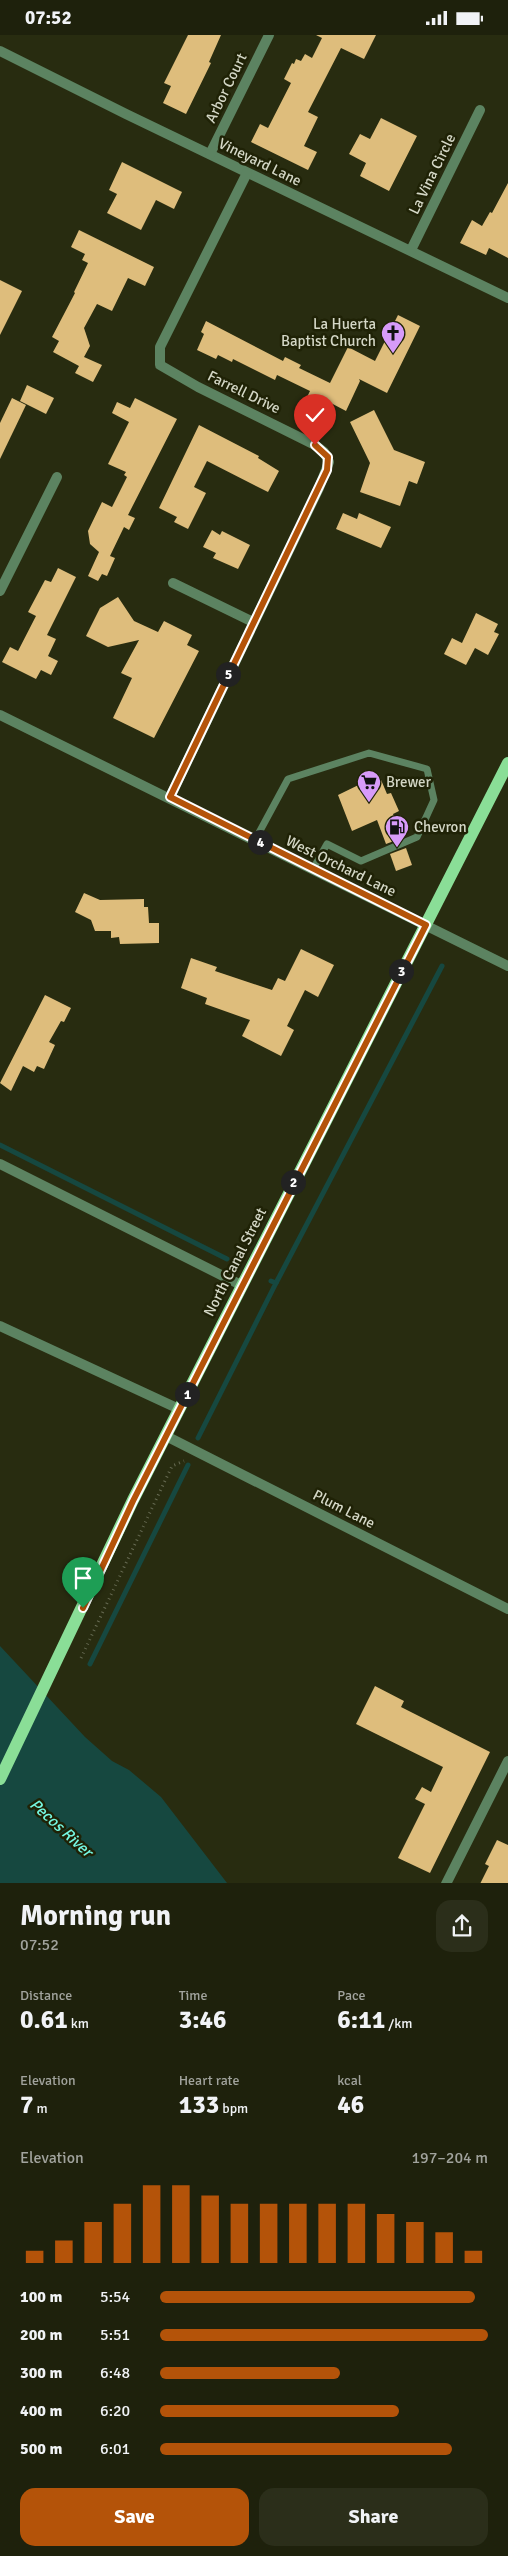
<!DOCTYPE html>
<html lang="en">
<head>
<meta charset="utf-8">
<style>
	body { margin:0; font-family:Signika,sans-serif; background:#2b2e1a; color:#f1f3f6; height:100vh; display:flex; flex-direction:column; font-size:19px; white-space:nowrap }
	* { box-sizing:border-box; margin:0 }
	p { font-size:16px; color:#a1a39d }
	.icon { flex:none; width:28px; height:28px; fill:none; stroke:currentColor; stroke-width:2; stroke-linecap:round; stroke-linejoin:round }
	.map { position:relative; height:1848px; overflow:hidden }
	.drawer { display:flex; flex-direction:column; background:#1e210c; flex:1 }
	.drawer>* { flex:none }
	.pin { position:absolute; display:grid; place-items:center; width:42px; height:42px; color:#fff; margin:-51px -21px; border-radius:50% 50% 50% 0; rotate:-45deg; box-shadow:0 0 5px #0007 }
	.pin .icon { rotate:45deg }
	.km { position:absolute; width:25px; height:25px; margin:-12px; border-radius:50%; background:#222; color:#fff; font-size:14px; line-height:25px; text-align:center }
	.round { display:grid; place-items:center; flex:none; width:52px; height:52px; border-radius:15px; background:#2b2e1a }
	.head { display:flex; align-items:center; justify-content:space-between; height:85px; padding:0 20px }
	h1 { font-size:28px; font-weight:700; line-height:38px }
	.metrics { display:grid; grid-template-columns:repeat(3,1fr); gap:8px; height:85px; padding:5px 20px }
	.metrics div { display:grid; align-content:center }
	.metrics b { font-size:25px; font-weight:700 }
	.metrics small { font-size:14px; font-weight:400 }
	.metrics p { font-size:14px }
	.chart { height:140px; padding:10px 20px }
	.chart p { display:flex; justify-content:space-between }
	.chart svg { width:100%; height:90px; margin-top:5px; stroke:#b45309; stroke-width:6 }
	.action { display:flex; gap:10px; margin-top:auto; padding:10px 20px }
	.action a { flex:1; height:58px; border-radius:15px; background:#b45309; color:#fff; font-size:20px; font-weight:700; line-height:58px; text-align:center }
	.action a+a { background:#2b2e1a; color:#f1f3f6 }
	ul { padding:0 20px; list-style:none; font-size:16px }
	li { display:grid; grid-template-columns:80px 60px 1fr; align-items:center; height:38px }
	li i { height:12px; border-radius:6px; background:#b45309 }
	.status { display:flex; justify-content:space-between; align-items:center; height:35px; padding:0 25px; background:#1e210c; direction:ltr }
	.status svg { height:14px; fill:currentColor }
	.map>svg:first-child { display:block }
</style>
</head>
<body>
<div class="status"><b>07:52</b><svg viewBox="0 0 49 12"><path d="M0 12V9h3v3zM5 12V6h3v6zM10 12V3h3v9zM15 12V0h3v12zM26 1h20v11H26zM47 4h2v5h-2z"/></svg></div>
<div class="map">
<svg width="508" height="1849" viewBox="0 0 508 1849">
	<rect width="100%" height="100%" fill="#282c10"/>
	<path fill="#164840" d="M0 1611 85 1702 112 1726 129 1735 161 1762 227 1848H0Z"/>
	<g fill="none" stroke-linecap="round" stroke-linejoin="round">
		<g stroke="#164840" stroke-width="5">
			<path d="M0 1110 227 1224"/>
			<path d="M276 1248 442 931"/>
			<path d="M198 1403 276 1248 271 1246"/>
			<path d="M90 1629 188 1430"/>
		</g>
	</g>
	<g fill="#debd7c">
		<path d="M188 0H221L209 27 211 28 186 79 163 68 171 51 164 48Z"/>
		<path d="M316 0H376L364 24 341 13 308 77 318 82 304 111 317 117 308 135 251 107 260 89 268 93 291 48 284 44 292 28 294 29 296 24 301 26 305 19 312 23 322 3Z"/>
		<path d="M381 83 417 101 389 156 360 141 366 128 349 119 360 99 370 104Z"/>
		<path d="M122 127 182 157 174 174 156 165 141 195 107 178 117 159 109 155Z"/>
		<path d="M508 148V223L489 213 486 220 460 208 472 185 482 191 490 177 492 178Z"/>
		<path d="M79 195 154 232 145 251 128 243 112 276 97 269 84 293 90 311 84 322 102 330 93 347 75 338 79 331 53 317 59 306 52 302 75 258 74 257 88 228 82 225 85 219 71 212Z"/>
		<path d="M0 245 22 256 0 300Z"/>
		<path d="M398 280 420 291 387 358 359 344 360 346 346 376 327 366 322 376 304 368 310 356 277 340 275 345 233 324 232 327 218 320 216 324 197 315 204 299 201 297 206 286 283 326 285 322 301 330 299 333 330 348 348 312 375 326Z"/>
		<path d="M27 350 54 363 46 379 20 366Z"/>
		<path d="M12 363 26 370 0 424V388Z"/>
		<path d="M135 363 177 384 128 480 135 483 129 495 124 492 110 521 115 523 107 541 102 539 98 546 88 541 99 517 90 509 88 496 102 467 112 472 127 442 124 440 126 437 108 429 129 387 112 378 117 367 130 373Z"/>
		<path d="M374 375 394 415 425 427 417 449 409 446 400 471 360 457 370 428 350 387Z"/>
		<path d="M199 390 259 421 258 423 279 436 268 457 207 426 194 452 206 458 188 494 174 487 177 482 159 473Z"/>
		<path d="M343 478 357 484 359 478 391 492 381 513 336 494Z"/>
		<path d="M212 495 220 500 222 496 250 510 238 534 213 523 216 518 203 512Z"/>
		<path d="M58 533 76 542 47 600 56 604 48 621 58 626 51 640 41 635 36 644 2 627 10 612 18 616 36 581 28 577 45 545 51 547Z"/>
		<path d="M118 562 134 586 158 597 164 586 192 600 187 610 199 616 154 703 113 683 132 643 121 638 139 605 108 612 86 601 100 573Z"/>
		<path d="M476 578 498 589 494 597 499 599 488 620 475 613 466 630 444 619 452 603 462 608Z"/>
		<path d="M379 740 387 759 391 758 399 776 393 779 402 803 386 809 377 785 352 796 338 760Z"/>
		<path d="M406 813 412 830 396 836 390 819Z"/>
		<path d="M84 858 100 865 144 864V872H148L149 888H159V908L120 909 119 902 111 903V896H95L91 885 75 877Z"/>
		<path d="M301 914 334 930 318 962 305 955 287 991 294 995 281 1021 242 1001 250 985 205 969 207 963 181 953 191 923 217 932 215 936 272 955 278 943 285 946Z"/>
		<path d="M45 960 71 973 64 987 61 986 49 1007 55 1010 44 1034 37 1031 34 1037 23 1031 11 1056 0 1048Z"/>
		<path d="M375 1651 404 1666 401 1672 490 1717 430 1838 398 1823 425 1769 415 1764 422 1752 431 1757 443 1732 356 1689Z"/>
		<path d="M497 1805 508 1810V1849H480L489 1831 485 1829Z"/>
	</g>
	<g fill="none" stroke-linecap="round" stroke-linejoin="round">
		<path stroke="#666a52" stroke-width="3" stroke-dasharray="1 4" stroke-linecap="butt" d="M81 1623 172 1431 184 1426"/>
		<path stroke="#5c8361" stroke-width="7" d="M255 805 288 744 369 718 427 734 434 765 417 802 361 826 327 809 313 834"/>
		<g stroke="#5c8361" stroke-width="10">
			<path d="M0 16 126 79 508 263"/>
			<path d="M210 119 269 0"/>
			<path d="M411 215 480 75"/>
			<path d="M173 548 253 587"/>
			<path d="M0 556 57 442"/>
			<path d="M170 762 319 453 329 427 324 417 315 410 198 352 160 330V312L247 138"/>
			<path d="M0 1129 241 1250"/>
			<path d="M0 1291 179 1374"/>
			<path d="M166 1401 508 1574"/>
			<path d="M446 1849 508 1726"/>
		</g>
		<path stroke="#5c8361" stroke-width="10" d="M0 680 508 931"/>
		<path stroke="#8ade97" stroke-width="12" d="M0 1744 133 1465 508 728"/>
	</g>
	<g fill="none" stroke-linecap="round" stroke-linejoin="round">
		<g stroke="#fff" stroke-width="10">
			<path id="route" d="M83 1573 133 1466 426 890 170 762 327 435 328 422 315 410"/>
		</g>
		<use href="#route" stroke="#b45309" stroke-width="6"/>
	</g>
	<defs>
		<g id="church-pin" transform="scale(1.25)"><path d="M0 17L-7.5 6A9.5 9.5 0 1 1 7.5 6Z" fill="#d79bf9" stroke="#1f2206"/><path d="M-1.2-6h2.4v3.5h3.3v2.4h-3.3V6h-2.4V-.1h-3.3v-2.4h3.3Z" fill="#111"/></g>
		<g id="supermarket-pin" transform="scale(1.25)"><path d="M0 17L-7.5 6A9.5 9.5 0 1 1 7.5 6Z" fill="#d79bf9" stroke="#1f2206"/><path d="M-6-5.5h2.5l.6 2H6L4.5 2H-2.5L-4.4-4H-6ZM-1.5 3.2a1.3 1.3 0 1 0 .1 0ZM3 3.2a1.3 1.3 0 1 0 .1 0Z" fill="#111"/></g>
		<g id="fuel-pin" transform="scale(1.25)"><path d="M0 17L-7.5 6A9.5 9.5 0 1 1 7.5 6Z" fill="#d79bf9" stroke="#1f2206"/><path d="M-5.5-6h7V0h2V4h1.3V-2.5L3-4.5l.8-.8L6-3V5H2.5V1h-1V6h-7ZM-4.2-4.7v3.2H.2V-4.7Z" fill="#111"/></g>
	</defs>
	<g fill-rule="evenodd">
		<use href="#church-pin" x="393" y="298"/>
		<use href="#supermarket-pin" x="369" y="747"/>
		<use href="#fuel-pin" x="397" y="792"/>
	</g>
	<g text-anchor="middle" dominant-baseline="central" stroke-width="5" stroke-linejoin="round" paint-order="stroke">
		<g font-size="15" fill="#d4d7c6" stroke="#1f2206">
			<text transform="translate(226 53) rotate(-64)">Arbor Court</text>
			<text transform="translate(260 127) rotate(26)">Vineyard Lane</text>
			<text transform="translate(432 139) rotate(-64)">La Vina Circle</text>
			<text transform="translate(244 357) rotate(26)">Farrell Drive</text>
			<text transform="translate(341 831) rotate(26)">West Orchard Lane</text>
			<text transform="translate(235 1227) rotate(-63)">North Canal Street</text>
			<text transform="translate(344 1474) rotate(27)">Plum Lane</text>
		</g>
		<g font-size="15" fill="#d4d7c6" stroke="#1f2206" text-anchor="start">
			<text x="376" y="289" text-anchor="end">La Huerta<tspan x="376" dy="17">Baptist Church</tspan></text>
			<text x="386" y="747">Brewer</text>
			<text x="414" y="792">Chevron</text>
		</g>
		<g font-size="16" font-style="italic" fill="#75f8e2" stroke="#1f2206">
			<text transform="translate(61 1793) rotate(42)">Pecos River</text>
		</g>
	</g>
</svg>
<div class="pin" style="left:83px;top:1573px;background:#1e9e55"><svg class="icon" aria-label="arrive" viewBox="0 0 24 24"><path d="M6 21V4h12l-3 4 3 4H6"/></svg></div>
<div class="pin" style="left:315px;top:410px;background:#d93025"><svg class="icon" aria-label="check" viewBox="0 0 24 24"><path d="M5 12l5 5 9-10"/></svg></div>
<b class="km" style="left:187px;top:1359px">1</b>
<b class="km" style="left:293px;top:1147px">2</b>
<b class="km" style="left:401px;top:936px">3</b>
<b class="km" style="left:260px;top:807px">4</b>
<b class="km" style="left:228px;top:639px">5</b>
</div>
<section class="drawer">
<div class="head"><div><h1>Morning run</h1><p>07:52</p></div><a class="round"><svg class="icon" aria-label="share" viewBox="0 0 24 24"><path d="M12 15V3M7 8l5-5 5 5M5 13v7h14v-7"/></svg></a></div>
<div class="metrics">
<div><p>Distance</p><b>0.61<small> km</small></b></div>
<div><p>Time</p><b>3:46</b></div>
<div><p>Pace</p><b>6:11<small> /km</small></b></div>
</div>
<div class="metrics">
<div><p>Elevation</p><b>7<small> m</small></b></div>
<div><p>Heart rate</p><b>133<small> bpm</small></b></div>
<div><p>kcal</p><b>46</b></div>
</div>
<div class="chart"><p><span>Elevation</span>197–204 m</p>
<svg viewBox="0 0 160 44" preserveAspectRatio="none"><path d="M5 44V38M15 44V33M25 44V24M35 44V15M45 44V6M55 44V6M65 44V11M75 44V15M85 44V15M95 44V15M105 44V15M115 44V15M125 44V20M135 44V24M145 44V29M155 44V38"/></svg>
</div>
<ul>
<li><b>100 m</b>5:54<i style="width:96%"></i></li>
<li><b>200 m</b>5:51<i style="width:100%"></i></li>
<li><b>300 m</b>6:48<i style="width:55%"></i></li>
<li><b>400 m</b>6:20<i style="width:73%"></i></li>
<li><b>500 m</b>6:01<i style="width:89%"></i></li>
</ul>
<div class="action"><a>Save</a><a>Share</a></div>
</section>
</body>
</html>
